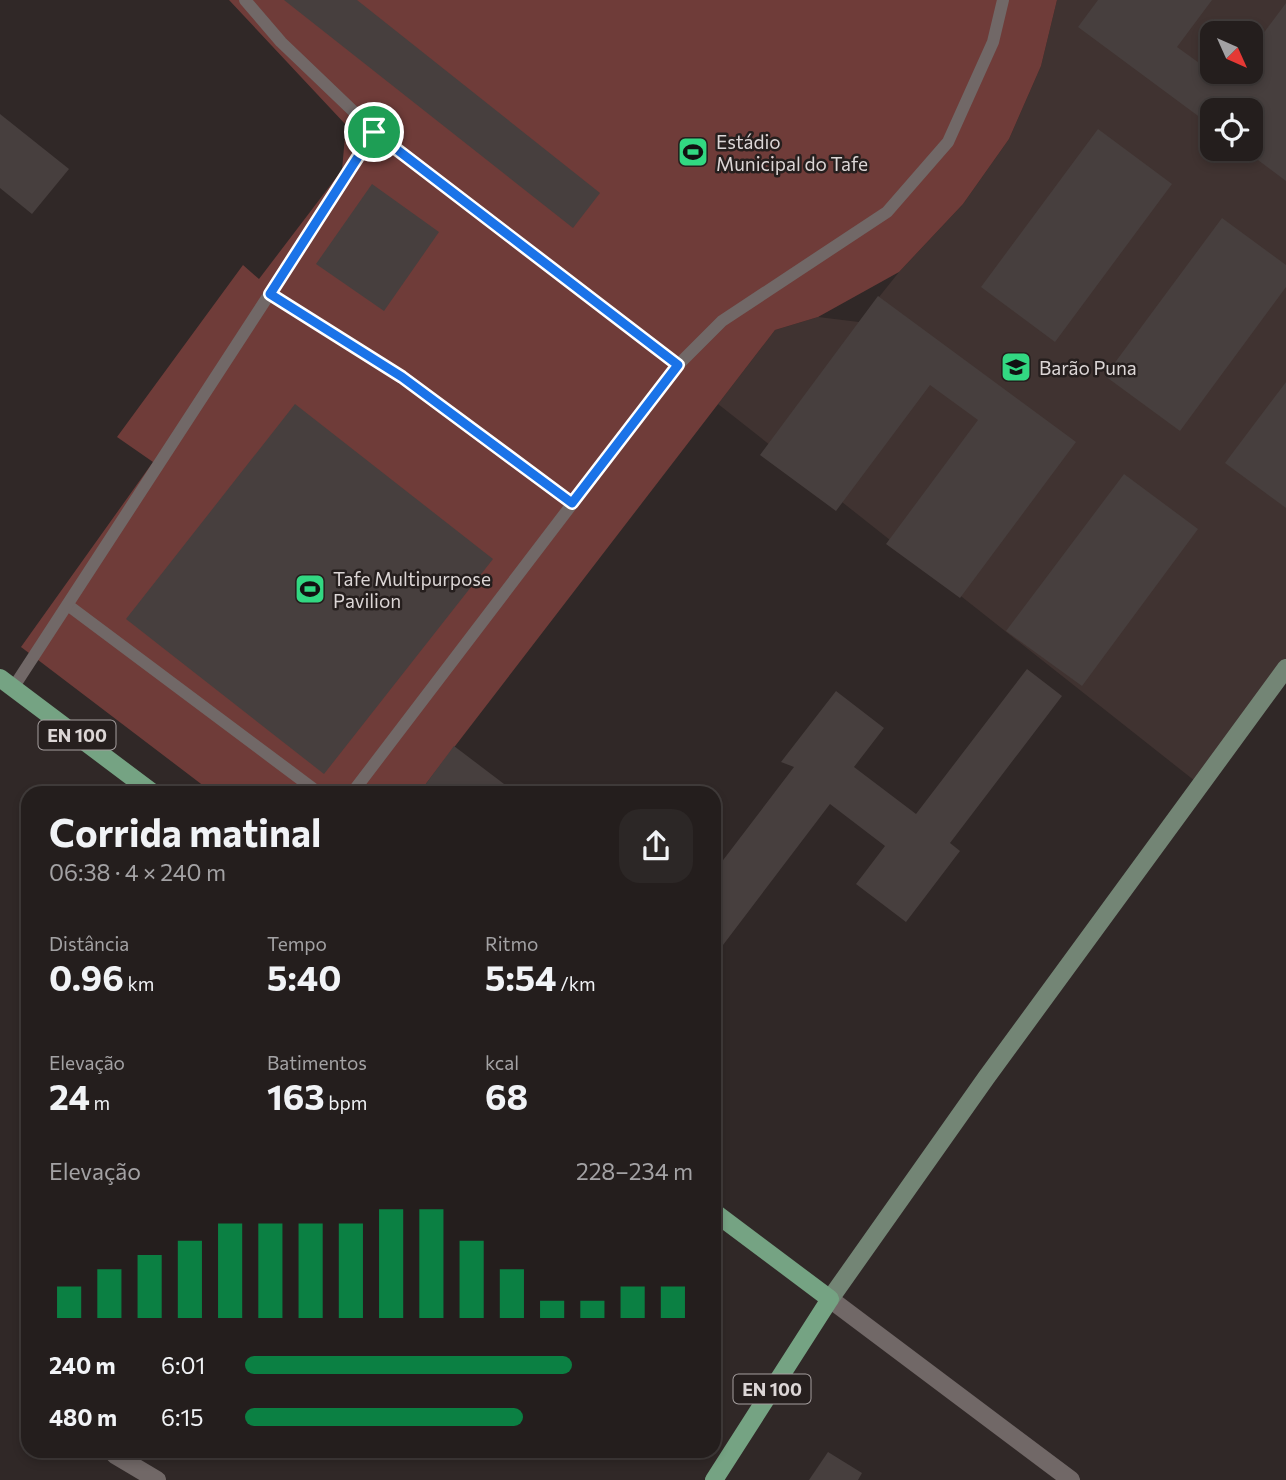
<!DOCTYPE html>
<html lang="pt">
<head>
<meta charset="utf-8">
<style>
	body { margin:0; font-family:Commissioner,sans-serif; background:#2c2726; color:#f1f3f6; height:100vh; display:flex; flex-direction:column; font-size:26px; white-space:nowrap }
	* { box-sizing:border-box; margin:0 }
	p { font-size:23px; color:#a3a2a4 }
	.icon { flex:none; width:38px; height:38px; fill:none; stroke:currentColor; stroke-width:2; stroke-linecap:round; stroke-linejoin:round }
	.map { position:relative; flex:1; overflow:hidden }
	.sheet { position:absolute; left:21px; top:786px; width:700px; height:672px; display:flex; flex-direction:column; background:#241e1d; border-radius:21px; box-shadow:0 4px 10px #0003,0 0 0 2px #413c3b }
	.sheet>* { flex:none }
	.needle { width:46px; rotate:135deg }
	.fabs { position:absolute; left:1200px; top:21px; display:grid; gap:14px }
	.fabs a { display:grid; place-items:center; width:63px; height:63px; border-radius:14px; background:#241e1d; box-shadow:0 4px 10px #0003,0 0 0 2px #413c3b; font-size:35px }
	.pin { position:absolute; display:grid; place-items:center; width:60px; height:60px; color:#fff; margin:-30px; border:4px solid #fff; border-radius:50%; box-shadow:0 2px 7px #0007 }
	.round { display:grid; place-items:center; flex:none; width:74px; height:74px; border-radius:21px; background:#2c2726 }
	.summary { display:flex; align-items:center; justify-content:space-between; height:119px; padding:0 28px }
	h1 { font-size:38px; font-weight:700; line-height:52px }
	.stats { display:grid; grid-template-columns:repeat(3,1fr); gap:10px; height:119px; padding:7px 28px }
	.stats div { display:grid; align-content:center }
	.stats b { font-size:35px; font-weight:700 }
	.stats small { font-size:19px; font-weight:400 }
	.stats p { font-size:19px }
	.chart { height:196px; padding:14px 28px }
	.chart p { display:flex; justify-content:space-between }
	.chart svg { width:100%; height:126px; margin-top:7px; stroke:#0b8043; stroke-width:6 }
	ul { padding:0 28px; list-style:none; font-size:23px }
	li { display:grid; grid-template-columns:112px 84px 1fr; align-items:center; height:52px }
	li i { height:18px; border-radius:9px; background:#0b8043 }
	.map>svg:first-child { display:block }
</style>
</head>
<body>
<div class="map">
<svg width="1286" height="1480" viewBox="0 0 1286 1480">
	<rect width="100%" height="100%" fill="#302827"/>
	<path fill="#403331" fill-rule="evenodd" d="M1057 0H1286V671L1200 785 718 404 775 330 818 317 859 322 899 272 963 204 1009 139 1041 66ZM1213 33H1251V72H1213ZM1213 110H1251V149H1213Z"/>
	<path fill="#6f3c39" d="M229 0H1057L1041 66 1009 139 963 204 899 272 818 317 775 330 419 793H213L21 647 153 462 117 437 243 265 259 279 342 170 346 125Z"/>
	<g fill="#473f3e">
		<path d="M284 0H357L600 193 573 228Z"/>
		<path d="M1098 0H1212L1177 47 1227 83 1235 72H1251V50L1286 3V181L1243 149H1251V110H1213V127L1078 27Z"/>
		<path d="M0 114 69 169 32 214 0 188Z"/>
		<path d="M1098 129 1172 184 1055 342 981 287Z"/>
		<path d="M372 184 439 232 384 311 316 264Z"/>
		<path d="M1222 218 1286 265V287L1180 431 1105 376Z"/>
		<path d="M878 296 1076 442 960 598 886 544 978 420 930 385 836 511 760 455Z"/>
		<path d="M1286 382V508L1225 463Z"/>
		<path d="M295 404 493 559 324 774 126 619Z"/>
		<path d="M1124 474 1198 529 1082 686 1006 631Z"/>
		<path d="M1027 669 1062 696 950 843 960 851 906 922 856 884 885 846 830 804 723 945 714 938V872L794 767 781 762 836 691 884 728 854 767 916 814Z"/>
		<path d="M454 746 516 793H419Z"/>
		<path d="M828 1452 862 1473 858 1480H809Z"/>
	</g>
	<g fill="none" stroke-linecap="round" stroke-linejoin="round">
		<g stroke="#716867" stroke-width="12">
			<path d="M245 0 281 42 375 132 678 365"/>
			<path d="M270 294 402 377 572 503"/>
			<path d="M69 606 319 793"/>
			<path d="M13 688 375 132"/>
			<path d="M352 793 678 365 722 321 887 212 948 142 993 42 1003 0"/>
		</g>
		<g stroke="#716867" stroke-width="18">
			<path d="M830 1299 1071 1480"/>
			<path d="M115 1455 157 1480"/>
		</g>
		<path stroke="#738575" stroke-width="18" d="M830 1299 986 1078 1286 668"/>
		<g stroke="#75a383" stroke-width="18">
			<path d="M0 678 153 793"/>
			<path d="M714 1480 830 1299 714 1212"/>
		</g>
	</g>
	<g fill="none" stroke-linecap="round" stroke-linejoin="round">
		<g stroke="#fff" stroke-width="14">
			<path id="route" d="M374 132 678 365 572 503 402 377 270 294Z"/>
		</g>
		<use href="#route" stroke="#1a73e8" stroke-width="9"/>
	</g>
	<defs>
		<g id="stadium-square" transform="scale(1.575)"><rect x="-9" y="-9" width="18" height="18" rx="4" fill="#32d882" stroke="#261f1e"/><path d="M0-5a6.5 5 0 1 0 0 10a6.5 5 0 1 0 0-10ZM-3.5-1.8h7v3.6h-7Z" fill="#111"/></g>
		<g id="school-square" transform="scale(1.575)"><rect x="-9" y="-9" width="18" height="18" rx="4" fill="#32d882" stroke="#261f1e"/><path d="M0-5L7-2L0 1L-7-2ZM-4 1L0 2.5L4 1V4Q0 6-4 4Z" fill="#111"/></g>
	</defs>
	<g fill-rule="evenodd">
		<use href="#stadium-square" x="693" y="152"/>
		<use href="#school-square" x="1016" y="367"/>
		<use href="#stadium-square" x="310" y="589"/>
	</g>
	<g text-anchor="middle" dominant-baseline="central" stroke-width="5" stroke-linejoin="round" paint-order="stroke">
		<g fill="#261f1e" stroke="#a59f9f" stroke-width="2">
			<rect x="38.5" y="720.5" width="77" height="29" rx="5"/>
			<rect x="733.5" y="1374.5" width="77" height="29" rx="5"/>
		</g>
		<g font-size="18" font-weight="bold" fill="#dcd6d6">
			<text x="77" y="735">EN 100</text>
			<text x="772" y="1389">EN 100</text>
		</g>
		<g font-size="19" fill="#dcd6d6" stroke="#261f1e" text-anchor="start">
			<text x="716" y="141">Estádio<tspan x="716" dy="22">Municipal do Tafe</tspan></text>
			<text x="1039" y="367">Barão Puna</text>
			<text x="333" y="578">Tafe Multipurpose<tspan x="333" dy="22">Pavilion</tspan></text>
		</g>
	</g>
</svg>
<div class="fabs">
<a><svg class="needle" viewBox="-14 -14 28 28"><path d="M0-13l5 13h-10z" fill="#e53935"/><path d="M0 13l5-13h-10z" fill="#a3a2a4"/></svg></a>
<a><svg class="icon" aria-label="locate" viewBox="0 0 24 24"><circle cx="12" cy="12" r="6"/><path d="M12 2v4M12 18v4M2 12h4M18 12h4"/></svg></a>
</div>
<div class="pin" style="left:374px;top:132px;background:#1e9e55"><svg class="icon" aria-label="arrive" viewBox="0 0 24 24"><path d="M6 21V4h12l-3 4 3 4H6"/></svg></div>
<section class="sheet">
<div class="summary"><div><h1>Corrida matinal</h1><p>06:38 · 4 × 240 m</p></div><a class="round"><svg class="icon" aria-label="share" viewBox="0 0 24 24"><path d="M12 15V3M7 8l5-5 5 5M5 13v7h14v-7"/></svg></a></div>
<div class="stats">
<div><p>Distância</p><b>0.96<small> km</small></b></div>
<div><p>Tempo</p><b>5:40</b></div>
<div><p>Ritmo</p><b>5:54<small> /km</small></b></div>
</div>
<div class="stats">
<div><p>Elevação</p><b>24<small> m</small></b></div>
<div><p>Batimentos</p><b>163<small> bpm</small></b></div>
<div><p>kcal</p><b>68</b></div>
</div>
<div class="chart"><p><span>Elevação</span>228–234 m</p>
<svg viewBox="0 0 160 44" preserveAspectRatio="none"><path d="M5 44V33M15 44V27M25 44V22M35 44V17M45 44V11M55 44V11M65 44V11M75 44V11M85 44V6M95 44V6M105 44V17M115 44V27M125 44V38M135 44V38M145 44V33M155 44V33"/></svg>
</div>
<ul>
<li><b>240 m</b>6:01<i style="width:73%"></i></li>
<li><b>480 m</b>6:15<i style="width:62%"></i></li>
</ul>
</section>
</div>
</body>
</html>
